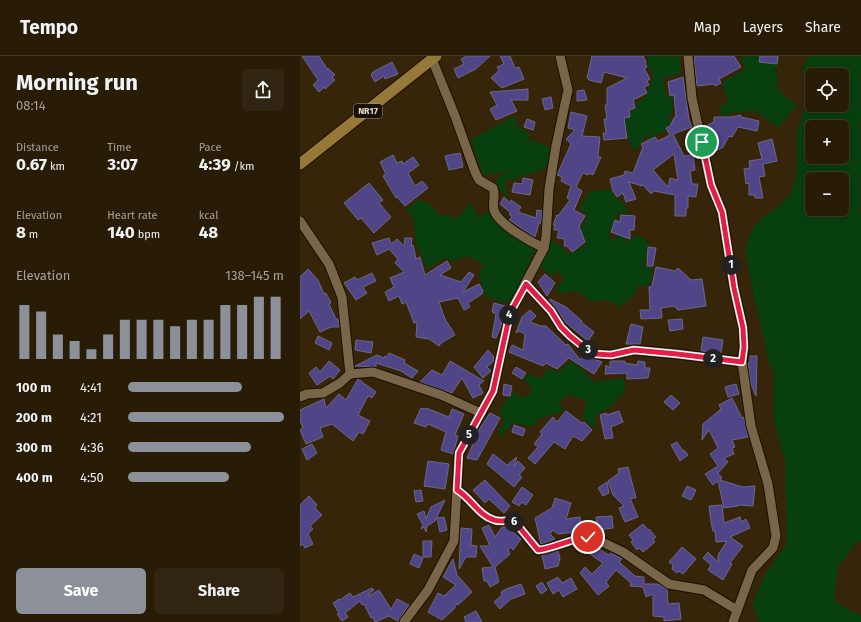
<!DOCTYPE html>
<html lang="en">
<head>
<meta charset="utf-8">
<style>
	body { margin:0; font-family:"Fira Sans",sans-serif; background:#302511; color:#f1f3f6; height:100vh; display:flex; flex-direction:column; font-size:15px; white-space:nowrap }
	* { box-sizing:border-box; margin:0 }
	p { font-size:13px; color:#a5a19b }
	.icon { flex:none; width:22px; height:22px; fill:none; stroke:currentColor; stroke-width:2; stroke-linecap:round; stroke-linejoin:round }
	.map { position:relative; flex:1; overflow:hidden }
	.panel { display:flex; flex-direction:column; background:#281c07; width:300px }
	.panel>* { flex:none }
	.fabs { position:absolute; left:505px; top:12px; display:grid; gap:8px }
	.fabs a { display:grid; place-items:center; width:44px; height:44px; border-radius:6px; background:#281c07; box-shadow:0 2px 10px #0003,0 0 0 1px #443a28; font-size:20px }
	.pin { position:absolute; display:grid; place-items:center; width:34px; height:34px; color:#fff; margin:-17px; border:2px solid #fff; border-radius:50%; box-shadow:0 1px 4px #0007 }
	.km { position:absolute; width:20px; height:20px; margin:-10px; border-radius:50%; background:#222; color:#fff; font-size:11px; line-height:20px; text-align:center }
	.round { display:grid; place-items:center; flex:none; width:42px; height:42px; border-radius:6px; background:#302511 }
	.overview { display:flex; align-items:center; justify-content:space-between; height:68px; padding:0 16px }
	h1 { font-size:22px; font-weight:700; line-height:30px }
	.stats { display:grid; grid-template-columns:repeat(3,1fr); gap:6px; height:68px; padding:4px 16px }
	.stats div { display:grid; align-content:center }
	.stats b { font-size:17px; font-weight:700 }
	.stats small { font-size:11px; font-weight:400 }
	.stats p { font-size:11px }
	.chart { height:112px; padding:8px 16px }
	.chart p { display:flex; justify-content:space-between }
	.chart svg { width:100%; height:72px; margin-top:4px; stroke:#8c9099; stroke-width:6 }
	.action { display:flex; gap:8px; margin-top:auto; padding:8px 16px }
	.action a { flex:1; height:46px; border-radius:6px; background:#8c9099; color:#fff; font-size:16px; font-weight:700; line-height:46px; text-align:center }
	.action a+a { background:#302511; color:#f1f3f6 }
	ul { padding:0 16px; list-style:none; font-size:13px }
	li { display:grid; grid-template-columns:64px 48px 1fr; align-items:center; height:30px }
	li i { height:10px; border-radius:5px; background:#8c9099 }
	header { display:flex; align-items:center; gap:24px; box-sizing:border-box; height:56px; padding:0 20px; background:#281c07; border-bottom:1px solid #443a28 }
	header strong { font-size:19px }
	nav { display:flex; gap:22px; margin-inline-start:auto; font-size:14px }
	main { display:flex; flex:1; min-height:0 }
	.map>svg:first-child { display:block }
</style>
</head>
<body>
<header>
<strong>Tempo</strong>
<nav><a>Map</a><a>Layers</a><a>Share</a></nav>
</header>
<main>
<section class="panel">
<div class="overview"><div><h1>Morning run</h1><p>08:14</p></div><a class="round"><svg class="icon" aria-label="share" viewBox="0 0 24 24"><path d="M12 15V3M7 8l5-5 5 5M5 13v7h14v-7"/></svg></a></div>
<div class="stats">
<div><p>Distance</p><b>0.67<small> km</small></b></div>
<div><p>Time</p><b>3:07</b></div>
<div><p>Pace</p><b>4:39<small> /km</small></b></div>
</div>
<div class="stats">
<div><p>Elevation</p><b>8<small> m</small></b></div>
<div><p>Heart rate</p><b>140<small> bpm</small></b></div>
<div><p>kcal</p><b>48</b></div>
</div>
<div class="chart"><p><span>Elevation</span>138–145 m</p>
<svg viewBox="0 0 160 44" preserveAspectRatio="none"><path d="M5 44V11M15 44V15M25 44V29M35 44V33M45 44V38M55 44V29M65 44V20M75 44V20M85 44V20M95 44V24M105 44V20M115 44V20M125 44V11M135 44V11M145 44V6M155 44V6"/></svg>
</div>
<ul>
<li><b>100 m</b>4:41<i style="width:73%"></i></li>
<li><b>200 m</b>4:21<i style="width:100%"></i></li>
<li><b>300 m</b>4:36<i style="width:79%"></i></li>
<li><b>400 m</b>4:50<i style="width:65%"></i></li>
</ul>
<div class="action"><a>Save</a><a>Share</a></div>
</section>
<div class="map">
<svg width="561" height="566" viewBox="0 0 561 566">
	<rect width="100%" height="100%" fill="#362509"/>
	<g fill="#07400e" fill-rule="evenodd">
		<path d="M347 0H380V18L363 21 366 39 373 42 372 57 368 61 371 66 365 75 350 82 345 80 339 91 332 93 324 63 331 61 330 56 337 51V46L346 40 354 19 349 12Z"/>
		<path d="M445 0 479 1 478 8 475 15 477 18 478 34 497 49 478 72 456 55 431 57 422 61 419 51 428 46 422 27 446 12 440 3Z"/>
		<path d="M509 0H561V485L556 487 538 511 534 546 561 560V566H459L453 549 463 522 487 487 485 405 474 367V315L469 309C464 281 456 253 451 226 449 214 445 201 446 190 450 164 473 158 487 142 501 125 496 97 497 77 498 71 500 65 502 60 507 42 507 32 502 15ZM512 19H542V49H512ZM512 71H542V101H512ZM512 123H542V153H512Z"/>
		<path d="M214 60 218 70 230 78 227 83 250 91 246 112 215 123 205 124 208 141 199 134 196 123 207 115 183 120 171 85H168Z"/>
		<path d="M309 133 318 144 323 146 328 156 316 160 308 180 312 185 321 178 326 186 338 179 349 186 344 209 353 213 350 229 337 231 333 240 320 251 307 244 290 245 277 235 257 237V230L265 224 257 215 252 220 240 211 251 184 270 198 287 189 281 172 288 161 280 152 289 136Z"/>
		<path d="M118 144 129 147 140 160 146 158 155 163 171 147 179 162 189 154 195 163 236 192 210 248 186 241 179 219 183 209 168 200 152 206 147 201 127 213 115 185 114 164 106 153Z"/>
		<path d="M274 306 294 326 323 322 326 334 310 351 296 359 295 373 282 362 287 345 273 340 270 337 259 346 264 355 238 363 234 371 213 367 201 380 198 375 205 365 200 358 203 348 214 337 224 342 233 334 224 323 230 318 241 323 247 313 261 316 263 310Z"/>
	</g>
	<g fill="#4f4587" stroke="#6b6988" fill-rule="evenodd">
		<path d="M2 0H19L27 13 28 12 35 19 32 21 35 24 25 33 24 31 19 36 13 29 18 24Z"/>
		<path d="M167 0H190L176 13 158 22 154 13 164 8 161 3Z"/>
		<path d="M200 0H210L215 12 219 11 224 23 202 32 191 22 199 14 197 11 204 8Z"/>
		<path d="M292 0H343L346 6 345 7 347 11 344 12 350 23 347 25 349 29 344 31 347 37 333 44 335 52 329 54 330 61 324 62 327 82 304 84 303 77H306L304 63H307L305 49H307V32L327 22 304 16 301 27 289 24 287 22Z"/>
		<path d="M398 0H434L441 11 419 23 421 27 415 30 414 28 397 30 394 1Z"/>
		<path d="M460 0H478L477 8 459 6Z"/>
		<path d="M92 6 98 18 85 23 84 20 75 26 71 19 73 16Z"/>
		<path d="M383 21 389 64 392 71 373 78 384 100 393 99 395 114 390 115 392 128H398L396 141 388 140V152H386V160H375V139L354 135 351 138 342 128V130L329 126 336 143 326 146 323 137 317 141 313 135 310 123 324 119 325 115 333 117 343 91 341 88 355 81 358 85 370 79 366 72 370 70 374 62 376 61 374 39 370 40 368 26ZM374 98 378 124 370 122 368 131 353 114Z"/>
		<path d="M228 33V44H211L217 55 196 64 190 53 197 49 190 36Z"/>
		<path d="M284 34 287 44 277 45V35Z"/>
		<path d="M251 41 253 52 245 54 242 43Z"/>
		<path d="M271 56 287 60 282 80 300 81 298 101H301L293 119 289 117 288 119 283 117 276 131 282 135 274 154 285 160 279 170 285 186 272 196 267 190H264L265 183 257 182 259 174H254L255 169H253L257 159 258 160 270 144 267 142 271 130 261 125 262 121 257 119 271 88 266 83 275 74 268 72Z"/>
		<path d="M441 59V61L459 65 457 75 438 71 432 81 429 80 423 91 410 98 405 73 407 72 406 70 414 66V61H432Z"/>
		<path d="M227 63 235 66 233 74 224 71Z"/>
		<path d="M472 83 477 105 463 108 465 120 459 121 463 142H455V139H449V127L446 128 444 113 450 112 449 105 462 103 458 87Z"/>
		<path d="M160 97 163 111 149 114 145 100Z"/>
		<path d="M93 99 97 107 102 105 103 108 113 101 119 109 108 117 115 130 122 125 128 132 105 150 97 141 96 142 83 120 86 118 80 106Z"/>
		<path d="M223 122 233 124 230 139 212 136 214 127 222 128Z"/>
		<path d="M69 127 83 144 79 147 91 161 74 177 61 162 58 164 44 147Z"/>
		<path d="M204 141 210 147 211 144 221 151 218 156 236 162 237 154 242 155 241 167H239L235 181 209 164 212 161 209 158 211 157 200 148Z"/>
		<path d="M321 159 335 160 334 174H330V183L311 176 315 164 320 166Z"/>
		<path d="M89 182 91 188 97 183 104 190 105 182H112L111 190 113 189 116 203 120 201 125 219 147 205 151 212 140 219 161 226 169 216 174 219 163 236 179 228 183 235 182 238 168 247 170 251 164 254 158 242 139 246 145 263 155 279 141 287 139 290 129 283 116 281 117 266 114 267 106 246 102 248 99 240 89 245 85 236 94 231 90 222 104 216 95 207 98 203 89 193 77 199 72 187Z"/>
		<path d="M348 191 356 192 353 210H347Z"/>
		<path d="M356 211 375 215 378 212 391 224 402 223 406 250 378 254 374 250 361 252 362 262 341 263 340 254H350L349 231 352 230Z"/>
		<path d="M8 213 18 224 24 238 26 237 31 247 29 248 36 263H38L39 271H31L20 276 9 255 0 263V221Z"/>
		<path d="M72 217 76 225 63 231 67 237 56 244 44 227 55 221 57 224Z"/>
		<path d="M245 218 255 227 247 240 238 226Z"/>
		<path d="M250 243 266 251 282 265 281 266 294 276 288 285 266 267 256 252 249 244Z"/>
		<path d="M194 247 205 250 201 262H203L201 270 196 282 192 281 196 258 192 256Z"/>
		<path d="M230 254 236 260 230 266 241 270H246L266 289 268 288 280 304 284 299 302 306 294 318 269 302 257 313 246 307 243 310 209 296 212 289 223 294 225 278 219 275 216 277 222 261Z"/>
		<path d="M382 263 383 273 370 275 368 264Z"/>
		<path d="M331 268 343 271 340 288H326Z"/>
		<path d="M18 280 32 287 29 294 15 287Z"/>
		<path d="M403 281 423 284 421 297 401 295Z"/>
		<path d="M56 284 73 286 71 297 55 294Z"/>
		<path d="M188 294 194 301 193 306 187 311 191 315 183 322 174 311Z"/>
		<path d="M89 297 105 304 104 307 118 315 112 322 101 315 76 307V311L55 310 77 299 84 302 85 300 87 301Z"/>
		<path d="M450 300H457L456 340 451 329 448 307H450Z"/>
		<path d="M29 305 40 314 33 323 30 320 17 329 9 317 16 311 20 316Z"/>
		<path d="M150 305 184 325 179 329 183 337 173 342 162 322 152 337 120 326 132 314 142 319Z"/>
		<path d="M310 305H325V307L337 309 338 305 345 306V312H350L348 322 327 323V317L305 318 306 309 310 312Z"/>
		<path d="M216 311 226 317 222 323 212 317Z"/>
		<path d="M58 323 76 336 72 342 68 340 58 359 70 365 63 378 59 376 53 385 32 368 20 372 23 381 6 388 0 374 3 372 0 364V354L24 343 26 352 39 338 46 344Z"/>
		<path d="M204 328 212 330 210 340 203 339Z"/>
		<path d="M436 328 439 338 428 341 425 331Z"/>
		<path d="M371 339 380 347 373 354 364 346Z"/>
		<path d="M432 342 442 362 444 361 448 381 432 384 435 391 432 392 434 398 424 402 428 406 418 417 422 422 420 424 443 431 455 430 453 450 438 449V450L424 452 418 425 413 429 405 418 418 410 410 398 418 392 409 374 402 384 403 368 421 353 419 349Z"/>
		<path d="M121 352 125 353 126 352 149 361 152 353 164 358 155 379 158 380 153 398 141 394 146 376 128 368 126 371 114 367Z"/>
		<path d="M266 355 282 367 284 366 292 374 282 385 273 380 265 393 254 386 235 408 228 402 238 391 234 388 242 378 240 376 253 361 257 366Z"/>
		<path d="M319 355 323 366 311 371 313 382 305 383 300 359 306 357 307 359Z"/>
		<path d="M190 357 200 362 177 404 167 402 173 388 179 384 175 380Z"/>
		<path d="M214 369 225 373 223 380 212 376Z"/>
		<path d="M377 386 383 395 384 394 388 399 380 405 371 389Z"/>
		<path d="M12 388 17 397 7 404 2 393Z"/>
		<path d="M193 398 207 409 217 401 214 410 218 405 225 412 219 419 222 421 214 431 187 408Z"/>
		<path d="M128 405 149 408 145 433 124 430Z"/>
		<path d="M328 411 336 442H330L338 461 325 466 319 452 324 450 313 439 308 425 319 417 318 413Z"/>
		<path d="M185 424 210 450 204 457 189 443 185 447 173 434Z"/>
		<path d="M307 426 309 437 303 440 298 432Z"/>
		<path d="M387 430 396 434 391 444 382 440Z"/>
		<path d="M222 431 233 439 226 449 222 446 219 450 212 446Z"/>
		<path d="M121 434 123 445 116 446 114 435Z"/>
		<path d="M9 440 17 449 15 452 22 459 10 470 13 473 8 478 13 488 5 492 3 488 0 490V449Z"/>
		<path d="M255 442 271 447 266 463 280 461 282 475 258 478 253 474 250 478 255 483 241 488 235 462 252 452Z"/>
		<path d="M145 444 135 465 127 470 126 476 124 471 121 473 123 469 117 458 124 455 126 463 131 451Z"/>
		<path d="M422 449 424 467 440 461 441 466 446 463 450 472 430 481 443 490 430 507 432 508 423 524 408 514 411 509 403 502 408 496 418 506V499L427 485 416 486 415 475H413L411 466 409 450Z"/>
		<path d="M312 460 313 472 298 474 296 461Z"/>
		<path d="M144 461 147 474 140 476 137 462Z"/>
		<path d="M343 468 348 474 349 473 356 481 353 483 355 486 343 496 339 492 337 494 331 486 333 484 329 479Z"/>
		<path d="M189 469 195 481 202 471H207L221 483 213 494 211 491 208 493 210 498 195 511 199 526 190 531 187 525H184L182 512 193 511 180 490H190L182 472Z"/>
		<path d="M161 472 172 473 171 489 177 490 176 501H166L159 513Z"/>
		<path d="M123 485H132L131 501H123Z"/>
		<path d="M292 489 309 499 311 497 322 503 319 506 335 520 344 521V528H358L367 533 368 548 379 547 381 563 364 565V561L353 560V538L346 541 343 531 330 530 331 527 316 514 306 526 309 530 298 539 280 517 285 511 292 518 303 507 287 496Z"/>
		<path d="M382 491 396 503 383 518 379 515 377 517 372 513 373 509 369 506Z"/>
		<path d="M258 495 260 502 258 510 245 513 242 499Z"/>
		<path d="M114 498 123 502 119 512 110 508Z"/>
		<path d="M153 503 157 519 172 536 158 549 157 547 154 553 142 564 128 556 138 537 144 540 156 529 143 521Z"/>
		<path d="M258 521 262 527 271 522 277 533 263 541 259 534 253 538 247 527Z"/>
		<path d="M242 526 247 534 241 538 236 530Z"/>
		<path d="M221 528 225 538 211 543 200 553 194 546 202 539 201 536 206 533Z"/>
		<path d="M72 532 74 534 69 538V540L79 534 91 553 97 543 109 549 98 565 89 560 75 566 73 561 71 562 64 548 62 549 60 545 45 557 48 561 42 565 37 558 39 557 33 547 39 543 40 544 50 537 53 541Z"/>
		<path d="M176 555 182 566H166L164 561Z"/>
	</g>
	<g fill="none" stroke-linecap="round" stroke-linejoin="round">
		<g stroke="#1b0f00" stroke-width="11">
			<g id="minor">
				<path d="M388 0 392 42 411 129 422 156 434 232 443 272 444 291 442 306 451 370 468 428 476 480 473 492 452 514 433 566"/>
				<path d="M132 3 155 60 175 116 179 124 193 132C196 140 192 147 194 154 198 168 231 186 244 192"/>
				<path d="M0 165 29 208 42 241 50 318"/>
				<path d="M226 228 251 255 261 271 270 280 286 293 296 298 311 299 334 294 377 298 442 306"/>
				<path d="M0 341 7 338 23 337 40 327 50 318 73 316 141 339 181 357"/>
				<path d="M157 434C171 442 178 459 194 464 199 466 207 464 213 465L220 472 238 494 246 493 280 482 288 481 300 485 323 496 369 528 404 534 437 554"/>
				<path d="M104 566 128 534 154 485 159 397 193 335 210 257 244 192 246 181 249 133 256 90 268 34 260 0"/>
			</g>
		</g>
		<g stroke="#1b0f00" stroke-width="13">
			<path id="major" d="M0 108 136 0"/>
		</g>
		<use href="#minor" stroke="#796649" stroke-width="9"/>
		<use href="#major" stroke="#967938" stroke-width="11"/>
	</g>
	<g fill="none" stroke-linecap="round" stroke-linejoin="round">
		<g stroke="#fff" stroke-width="8">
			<path id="route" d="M288 481C270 483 255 492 238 494L220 472 213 465C207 464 199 466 194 464 178 459 171 442 157 434L159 397 193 335 210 257 226 228 251 255 261 271 270 280 286 293 296 298 311 299 334 294 377 298 442 306 444 291 443 272 434 232 422 156 411 129 402 86"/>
		</g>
		<use href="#route" stroke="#e11d48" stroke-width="5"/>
	</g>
	<g text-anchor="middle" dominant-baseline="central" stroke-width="3.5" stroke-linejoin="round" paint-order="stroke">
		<rect fill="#181005" stroke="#a59c8e" stroke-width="1" x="54" y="48" width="28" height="14" rx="3"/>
		<g font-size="9" font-weight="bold" fill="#e2d8c8">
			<text x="68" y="55">NR17</text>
		</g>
	</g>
</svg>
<div class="fabs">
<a><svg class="icon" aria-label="locate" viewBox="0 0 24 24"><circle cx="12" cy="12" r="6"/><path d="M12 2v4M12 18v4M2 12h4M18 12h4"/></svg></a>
<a>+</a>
<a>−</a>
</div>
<div class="pin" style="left:402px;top:86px;background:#1e9e55"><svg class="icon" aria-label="arrive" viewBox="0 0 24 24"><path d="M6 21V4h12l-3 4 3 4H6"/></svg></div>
<div class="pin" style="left:288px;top:481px;background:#d93025"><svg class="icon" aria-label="check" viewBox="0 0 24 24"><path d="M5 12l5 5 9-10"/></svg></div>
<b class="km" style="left:431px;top:209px">1</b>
<b class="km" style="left:413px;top:303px">2</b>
<b class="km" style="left:288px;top:294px">3</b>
<b class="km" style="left:209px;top:259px">4</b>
<b class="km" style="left:169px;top:379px">5</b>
<b class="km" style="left:214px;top:466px">6</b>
</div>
</main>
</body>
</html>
